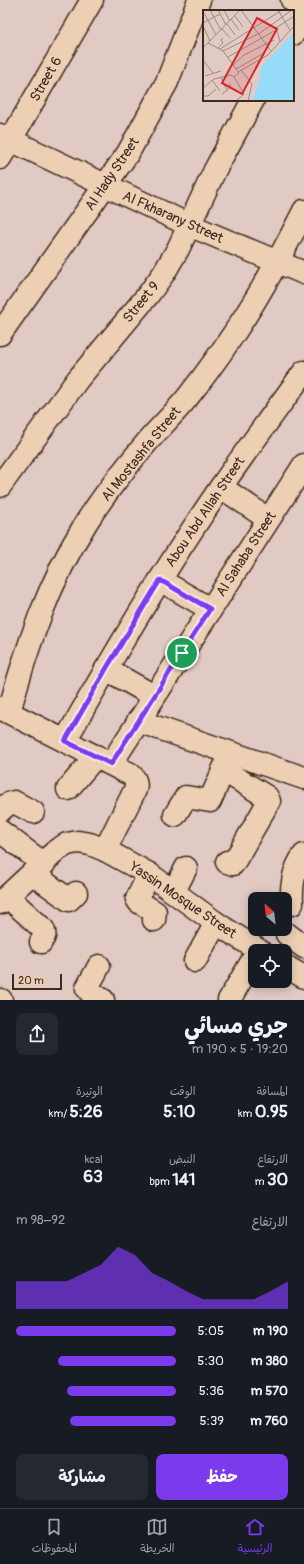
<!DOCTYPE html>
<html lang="ar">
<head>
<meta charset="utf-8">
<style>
	body { margin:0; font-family:Pangolin,"Playpen Sans Arabic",sans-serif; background:#242831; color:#f1f3f6; direction:rtl; height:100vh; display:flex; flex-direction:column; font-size:15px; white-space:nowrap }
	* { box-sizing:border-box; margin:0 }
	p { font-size:13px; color:#9ea1a6 }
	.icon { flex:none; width:22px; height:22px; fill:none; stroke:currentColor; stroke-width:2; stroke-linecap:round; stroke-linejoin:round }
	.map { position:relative; height:1000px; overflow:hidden; direction:ltr }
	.panel { display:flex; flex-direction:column; background:#171b24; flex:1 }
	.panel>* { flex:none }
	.needle { width:26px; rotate:332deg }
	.buttons { position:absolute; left:248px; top:892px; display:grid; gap:8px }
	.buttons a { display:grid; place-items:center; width:44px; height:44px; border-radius:8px; background:#171b24; box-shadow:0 2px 10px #0003; font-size:20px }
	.scale { position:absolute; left:12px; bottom:10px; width:50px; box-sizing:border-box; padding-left:4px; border:2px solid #3b2a1e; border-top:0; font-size:11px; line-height:14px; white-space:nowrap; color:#3b2a1e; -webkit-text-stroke:3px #edd0b4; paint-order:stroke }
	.pin { position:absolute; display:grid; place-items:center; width:34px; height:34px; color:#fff; margin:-17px; border:2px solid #fff; border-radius:50%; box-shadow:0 1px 4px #0007 }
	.round { display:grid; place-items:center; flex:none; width:42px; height:42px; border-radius:8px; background:#242831 }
	.headline { display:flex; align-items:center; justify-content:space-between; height:68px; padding:0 16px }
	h1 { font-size:22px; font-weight:700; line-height:30px }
	.metrics { display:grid; grid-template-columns:repeat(3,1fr); gap:6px; height:68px; padding:4px 16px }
	.metrics div { display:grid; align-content:center }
	.metrics b { font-size:17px; font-weight:700 }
	.metrics small { font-size:11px; font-weight:400 }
	.metrics p { font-size:11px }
	.chart { height:112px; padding:8px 16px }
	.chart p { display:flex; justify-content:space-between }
	.chart svg { width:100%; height:72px; margin-top:4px; fill:#7c3aed; opacity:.7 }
	.button { display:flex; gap:8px; margin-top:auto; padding:8px 16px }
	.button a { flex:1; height:46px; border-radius:8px; background:#7c3aed; color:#fff; font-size:16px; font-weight:700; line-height:46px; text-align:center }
	.button a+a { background:#242831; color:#f1f3f6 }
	ul { padding:0 16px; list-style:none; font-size:13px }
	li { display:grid; grid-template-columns:64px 48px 1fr; align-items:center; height:30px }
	li i { height:10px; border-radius:5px; background:#7c3aed }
	.dock { display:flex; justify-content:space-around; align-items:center; height:56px; border-top:1px solid #363941; background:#171b24; font-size:11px; color:#9ea1a6 }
	.dock a { display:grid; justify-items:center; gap:2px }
	.dock .selected { color:#7c3aed }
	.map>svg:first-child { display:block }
</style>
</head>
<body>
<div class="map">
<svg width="304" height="1000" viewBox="0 0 304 1000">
	<rect width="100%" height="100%" fill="#e1c9c4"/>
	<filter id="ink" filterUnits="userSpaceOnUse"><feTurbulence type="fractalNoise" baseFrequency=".025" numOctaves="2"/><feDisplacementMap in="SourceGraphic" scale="8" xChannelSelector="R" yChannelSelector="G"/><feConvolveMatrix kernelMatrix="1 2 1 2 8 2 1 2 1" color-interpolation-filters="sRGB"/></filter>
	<g filter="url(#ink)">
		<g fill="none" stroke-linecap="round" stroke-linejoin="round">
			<g stroke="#3b2a1e" stroke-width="25">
				<g id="minor">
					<path d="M292 0 304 11"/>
					<path d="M293 34 304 17"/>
					<path d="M0 135 189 225 304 273"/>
					<path d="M0 158 92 0"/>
					<path d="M0 334 128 153 167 82 199 0"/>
					<path d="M0 486 78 379 148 295 164 273 178 249 215 170 253 100"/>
					<path d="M221 487 268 519"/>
					<path d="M160 580 210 609"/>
					<path d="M106 669 154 696"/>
					<path d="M0 708 130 774C136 779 137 783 135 790L105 850"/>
					<path d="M9 712C27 646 49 582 86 523 104 494 126 467 148 441 161 426 175 413 187 398 235 338 269 280 304 211"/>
					<path d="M138 721 304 778"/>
					<path d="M65 741C114 654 164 569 221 487 248 448 276 410 304 372"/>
					<path d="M111 764 304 465"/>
					<path d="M223 770 267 797 269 801 233 864 227 862"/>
					<path d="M68 789 96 756"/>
					<path d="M0 811 8 804 14 802 33 812"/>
					<path d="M175 815 186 797 210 801 229 757"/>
					<path d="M0 831 44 864"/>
					<path d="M33 874 69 900 76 893"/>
					<path d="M149 874 137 899 139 902 155 912 154 920"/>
					<path d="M174 891 186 868"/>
					<path d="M8 897 43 929C46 935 44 937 41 942"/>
					<path d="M0 903 57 850 67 844 78 842 90 844 105 850 149 874 216 923 260 951"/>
					<path d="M292 904C291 886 293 870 304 855"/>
					<path d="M287 934 304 947"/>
					<path d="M195 961 216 923"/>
					<path d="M99 966 87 988 90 992 103 1000"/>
					<path d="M285 966 304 977"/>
					<path d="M0 1000H1"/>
					<path d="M229 1000 255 956"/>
				</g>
			</g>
			<use href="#minor" stroke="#edd0b4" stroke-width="22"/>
		</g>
	</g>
	<g fill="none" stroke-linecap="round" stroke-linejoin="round" filter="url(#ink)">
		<g stroke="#fff" stroke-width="8">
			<path id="route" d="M160 580 210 609 111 764 65 741 106 669Z"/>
		</g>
		<use href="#route" stroke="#7c3aed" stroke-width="5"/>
	</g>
	<g text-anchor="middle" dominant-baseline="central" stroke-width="4" stroke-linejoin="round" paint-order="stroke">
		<g font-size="14" fill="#3b2a1e" stroke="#edd0b4">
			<text transform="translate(46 79) rotate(-60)">Street 6</text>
			<text transform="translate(112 174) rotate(-56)">Al Hady Street</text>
			<text transform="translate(173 217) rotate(24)">Al Fkharany Street</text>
			<text transform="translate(141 302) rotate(-51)">Street 9</text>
			<text transform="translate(141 454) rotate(-51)">Al Mostashfa Street</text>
			<text transform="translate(205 512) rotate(-56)">Abou Abd Allah Street</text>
			<text transform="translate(246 554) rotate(-57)">Al Sahaba Street</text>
			<text transform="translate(183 900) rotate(34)">Yassin Mosque Street</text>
		</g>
	</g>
	<g transform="translate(203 10)">
		<rect width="91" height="91" fill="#e1c9c4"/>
		<path d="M91 22V91H49L57 69 58 57Z" fill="#96dcf8"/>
		<path fill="none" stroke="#9f8982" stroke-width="1" d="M7 0 18 20M15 0 23 15M21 0 27 11M38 0 68 41M75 0 87 20M0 1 13 25M32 6 40 17M28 9 36 20M0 13 17 4M24 14 32 25M0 16 7 31M19 19 27 28M77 31 73 18 91 6M5 33 20 41 36 63 31 67M0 38 37 0M15 38 20 33 18 30 20 28M17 39 79 0M20 41 57 23 89 0M25 47 73 20M0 50 10 63M30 55 41 45 71 30M33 59 61 43M38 60 49 74 45 91M35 62 65 45 91 16M2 66 18 61M31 67 41 84 33 91M18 68 24 80M9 70 17 81M0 78 11 69 28 65 31 67M19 84 27 78V74M0 86H5L13 79"/>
		<path fill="#d62828" fill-opacity="0.15" stroke="#d62828" stroke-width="2" d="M54 8 74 19 39 84 19 73Z"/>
		<rect width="91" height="91" fill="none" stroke="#3b2a1e" stroke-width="2"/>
	</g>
</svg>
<div class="buttons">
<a><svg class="needle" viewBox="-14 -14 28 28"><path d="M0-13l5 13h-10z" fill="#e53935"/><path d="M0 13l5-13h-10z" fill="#9ea1a6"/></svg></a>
<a><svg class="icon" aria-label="locate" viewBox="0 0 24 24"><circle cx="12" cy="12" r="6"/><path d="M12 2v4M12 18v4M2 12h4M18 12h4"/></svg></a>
</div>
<div class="scale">20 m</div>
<div class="pin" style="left:182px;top:653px;background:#1e9e55"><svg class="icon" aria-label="arrive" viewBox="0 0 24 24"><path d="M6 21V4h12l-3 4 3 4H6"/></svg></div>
</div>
<section class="panel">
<div class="headline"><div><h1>جري مسائي</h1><p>19:20 · 5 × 190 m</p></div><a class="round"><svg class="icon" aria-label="share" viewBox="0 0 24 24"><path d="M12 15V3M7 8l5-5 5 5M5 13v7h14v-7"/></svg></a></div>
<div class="metrics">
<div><p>المسافة</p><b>0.95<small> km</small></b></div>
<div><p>الوقت</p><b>5:10</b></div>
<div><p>الوتيرة</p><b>5:26<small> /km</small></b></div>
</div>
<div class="metrics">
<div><p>الارتفاع</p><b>30<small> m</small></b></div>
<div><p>النبض</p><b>141<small> bpm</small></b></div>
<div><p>kcal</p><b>63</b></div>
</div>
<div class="chart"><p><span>الارتفاع</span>92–98 m</p>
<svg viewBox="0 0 160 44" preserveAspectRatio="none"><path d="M0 44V27L10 27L20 27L30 27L40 22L50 17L60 6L70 11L80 22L90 27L100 33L110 38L120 38L130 38L140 38L150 33L160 27V44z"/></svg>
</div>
<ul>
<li><b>190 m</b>5:05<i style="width:100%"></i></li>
<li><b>380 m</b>5:30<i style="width:74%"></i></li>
<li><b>570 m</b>5:36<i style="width:68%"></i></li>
<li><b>760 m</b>5:39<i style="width:66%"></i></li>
</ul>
<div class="button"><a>حفظ</a><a>مشاركة</a></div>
</section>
<nav class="dock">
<a class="selected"><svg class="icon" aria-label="home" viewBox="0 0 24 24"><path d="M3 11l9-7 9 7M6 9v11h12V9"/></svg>الرئيسية</a>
<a><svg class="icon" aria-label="map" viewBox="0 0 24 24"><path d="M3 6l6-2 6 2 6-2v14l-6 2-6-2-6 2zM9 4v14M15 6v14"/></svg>الخريطة</a>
<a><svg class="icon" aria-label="saved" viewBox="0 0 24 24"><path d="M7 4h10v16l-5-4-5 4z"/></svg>المحفوظات</a>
</nav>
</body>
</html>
